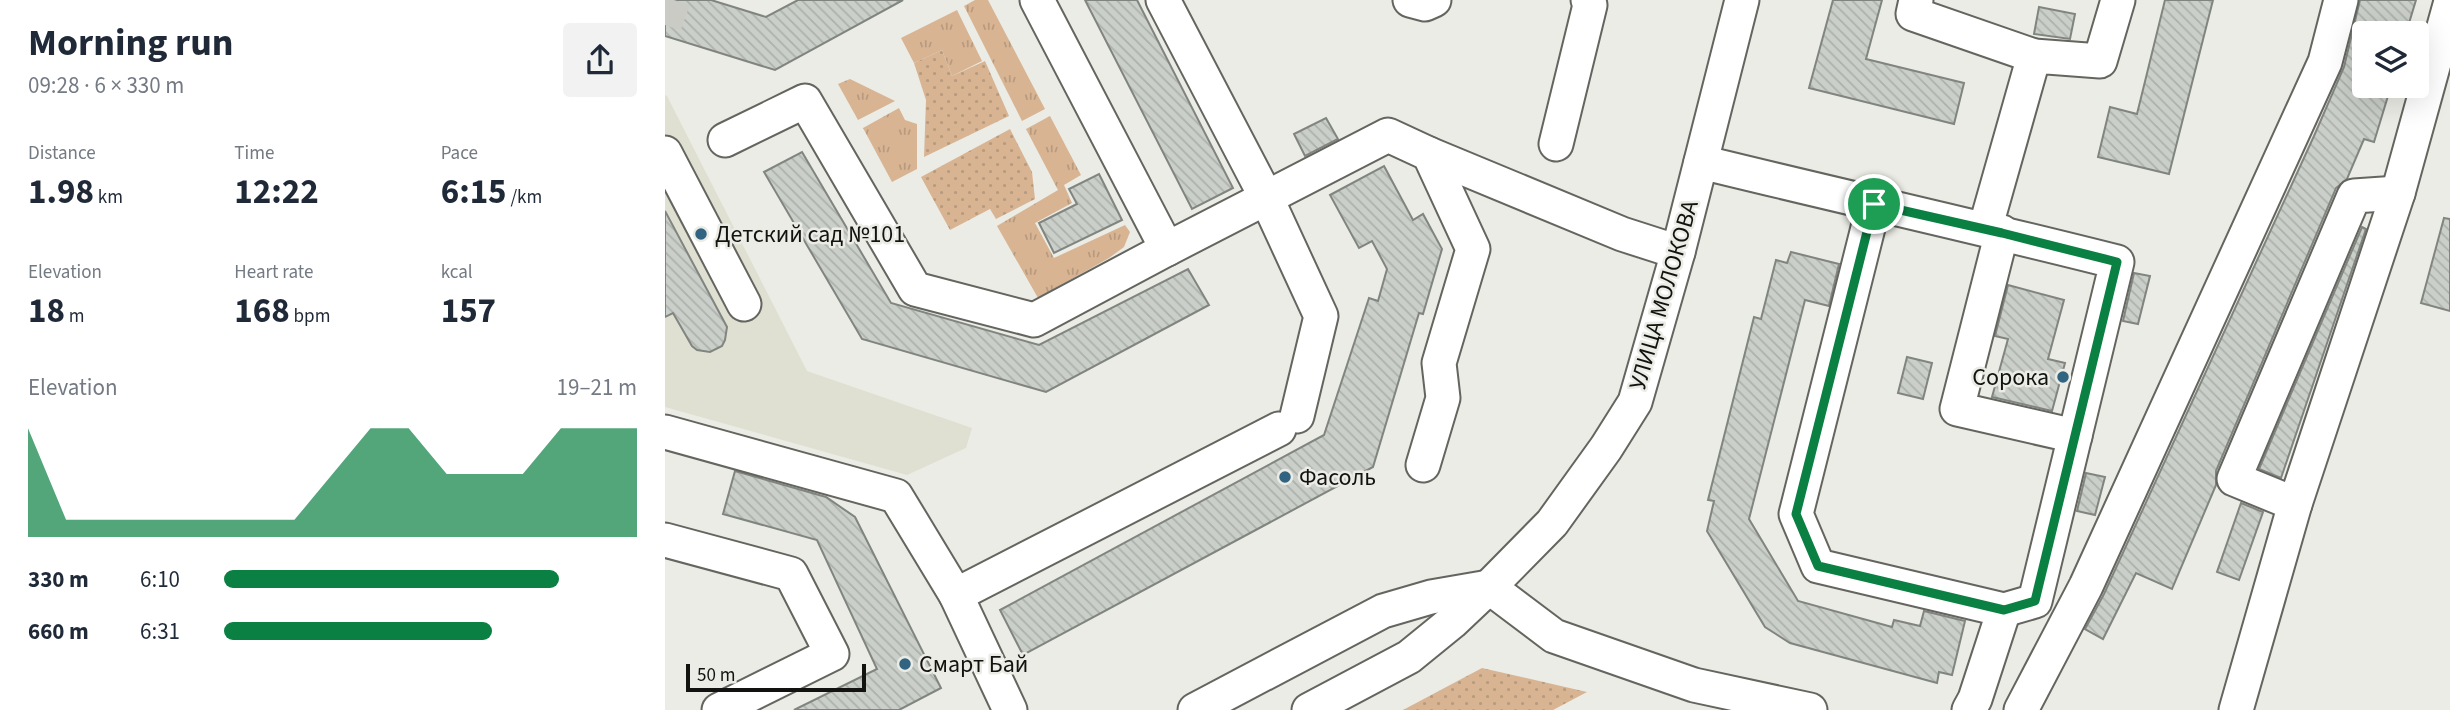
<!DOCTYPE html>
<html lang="en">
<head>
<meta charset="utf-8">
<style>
	body { margin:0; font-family:"Source Sans 3",sans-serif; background:#f2f2f3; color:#1f2937; height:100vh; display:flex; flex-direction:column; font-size:26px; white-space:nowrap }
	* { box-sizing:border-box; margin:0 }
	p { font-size:23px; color:#747a83 }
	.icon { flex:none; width:38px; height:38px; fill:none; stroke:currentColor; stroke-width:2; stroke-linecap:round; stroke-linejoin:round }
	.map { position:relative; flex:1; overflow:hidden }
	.drawer { display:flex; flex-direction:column; background:#fff; width:665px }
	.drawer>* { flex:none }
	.controls { position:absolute; left:1687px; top:21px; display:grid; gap:14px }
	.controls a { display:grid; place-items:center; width:77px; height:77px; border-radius:7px; background:#fff; box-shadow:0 7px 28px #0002; font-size:35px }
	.scale { position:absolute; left:21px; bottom:18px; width:180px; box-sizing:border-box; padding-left:7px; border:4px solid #121210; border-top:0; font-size:19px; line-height:24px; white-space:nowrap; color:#121210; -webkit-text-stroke:5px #ebece5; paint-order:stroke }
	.pin { position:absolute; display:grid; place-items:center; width:60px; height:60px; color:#fff; margin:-30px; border:4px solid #fff; border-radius:50%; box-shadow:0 2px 7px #0007 }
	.round { display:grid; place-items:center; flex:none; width:74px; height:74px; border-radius:7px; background:#f2f2f3 }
	.headline { display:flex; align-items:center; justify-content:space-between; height:119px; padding:0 28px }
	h1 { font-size:38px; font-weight:700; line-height:52px }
	.figures { display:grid; grid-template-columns:repeat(3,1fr); gap:10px; height:119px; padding:7px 28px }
	.figures div { display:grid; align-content:center }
	.figures b { font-size:35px; font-weight:700 }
	.figures small { font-size:19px; font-weight:400 }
	.figures p { font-size:19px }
	.chart { height:196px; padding:14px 28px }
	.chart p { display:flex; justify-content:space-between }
	.chart svg { width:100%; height:126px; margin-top:7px; fill:#0b8043; opacity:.7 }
	ul { padding:0 28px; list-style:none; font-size:23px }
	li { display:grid; grid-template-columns:112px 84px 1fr; align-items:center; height:52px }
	li i { height:18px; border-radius:9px; background:#0b8043 }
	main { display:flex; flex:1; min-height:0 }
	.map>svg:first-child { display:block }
</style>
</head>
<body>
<main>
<section class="drawer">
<div class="headline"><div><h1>Morning run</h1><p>09:28 · 6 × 330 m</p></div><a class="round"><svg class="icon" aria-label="share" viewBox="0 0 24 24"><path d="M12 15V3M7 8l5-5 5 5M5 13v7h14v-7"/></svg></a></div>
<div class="figures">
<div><p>Distance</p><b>1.98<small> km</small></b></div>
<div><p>Time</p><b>12:22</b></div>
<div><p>Pace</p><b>6:15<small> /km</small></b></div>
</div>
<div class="figures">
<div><p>Elevation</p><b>18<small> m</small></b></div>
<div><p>Heart rate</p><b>168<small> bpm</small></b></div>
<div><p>kcal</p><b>157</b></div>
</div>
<div class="chart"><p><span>Elevation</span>19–21 m</p>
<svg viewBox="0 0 160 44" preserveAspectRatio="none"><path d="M0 44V6L10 38L20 38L30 38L40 38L50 38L60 38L70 38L80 22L90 6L100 6L110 22L120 22L130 22L140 6L150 6L160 6V44z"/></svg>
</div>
<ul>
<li><b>330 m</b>6:10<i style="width:81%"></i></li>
<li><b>660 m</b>6:31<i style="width:65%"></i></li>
</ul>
</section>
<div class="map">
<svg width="1785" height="710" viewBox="0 0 1785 710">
	<defs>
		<pattern id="grass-tufts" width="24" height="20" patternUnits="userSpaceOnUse" patternTransform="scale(1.75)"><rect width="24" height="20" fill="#d8b493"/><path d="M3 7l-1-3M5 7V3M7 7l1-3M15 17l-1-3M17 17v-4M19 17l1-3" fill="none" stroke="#b89a7e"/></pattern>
		<pattern id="park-dots" width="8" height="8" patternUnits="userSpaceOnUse" patternTransform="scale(1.75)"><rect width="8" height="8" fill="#d8b493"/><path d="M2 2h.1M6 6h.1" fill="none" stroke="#b89a7e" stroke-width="1.8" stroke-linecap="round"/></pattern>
		<pattern id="building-back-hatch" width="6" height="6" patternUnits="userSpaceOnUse" patternTransform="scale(1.75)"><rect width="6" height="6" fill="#cbcfc9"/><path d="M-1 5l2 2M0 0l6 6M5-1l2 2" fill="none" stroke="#adb1ac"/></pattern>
	</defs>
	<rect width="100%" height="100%" fill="#ebece5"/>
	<path fill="#dfe0d2" d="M0 95 2 96 142 371 307 428 301 448 242 475 0 407Z"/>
	<g fill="url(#grass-tufts)">
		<path d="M310 0H323L380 109 357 121 299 6Z"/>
		<path d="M292 10 317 61 287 76 277 50 249 63 236 38Z"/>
		<path d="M185 79 230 101 193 120 173 84Z"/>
		<path d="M234 108 240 120 252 124V169L227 182 198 128Z"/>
		<path d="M385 116 416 175 399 185 407 203 370 223 389 258 460 225 465 232 459 247 444 258 373 298 332 226 393 190 361 129Z"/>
	</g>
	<g fill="url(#park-dots)">
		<path d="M277 50 287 76 320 61 344 116 259 157 261 100 249 63Z"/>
		<path d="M345 129 367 172 370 199 331 219 325 209 285 230 256 177Z"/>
		<path d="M817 668 922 692 888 710H738Z"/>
	</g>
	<g fill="url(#building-back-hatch)" stroke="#818580" stroke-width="2">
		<path d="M0 0H46L101 17 133 0H238L110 70 0 36Z"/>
		<path d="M420 0H472L568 188 527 209Z"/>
		<path d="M1168 0H1217L1201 59 1299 83 1289 124 1144 88Z"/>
		<path d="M1500 0H1548L1504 174 1433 157 1445 107 1472 114Z"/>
		<path d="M1695 0H1751L1741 33H1699V86H1726L1709 142 1699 139 1682 179 1671 188 1551 471V485L1507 589 1471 573 1438 639 1420 629 1439 594 1649 136 1679 67Z"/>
		<path d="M1374 7 1410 14 1405 39 1369 34Z"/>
		<path d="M661 118 673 139 640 156 629 134Z"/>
		<path d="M137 152 226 303 374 345 523 269 544 305 381 392 197 339 99 172Z"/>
		<path d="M719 166 748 220 758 214 777 249 758 314 754 313 708 467 358 655 335 610 659 435 704 298 713 301 722 269 707 241 694 248 665 195Z"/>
		<path d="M434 174 457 220 389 253 374 223 412 204 404 189Z"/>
		<path d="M0 211 62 327 60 340 57 346 45 352 32 350 27 346 8 313 0 317Z"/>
		<path d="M1779 218 1785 219V311L1756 303Z"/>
		<path d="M1697 227 1701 229 1616 478 1594 469Z"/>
		<path d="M1126 252 1174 264 1164 306 1140 300 1084 519 1133 601 1227 627 1229 620 1255 626 1259 611 1300 621 1287 675 1274 672 1272 683 1125 643 1100 627 1042 531 1049 501 1043 500 1089 317 1096 319 1111 260 1122 263Z"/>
		<path d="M1469 273 1485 276 1473 324 1458 321Z"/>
		<path d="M1343 285 1399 300 1383 359 1400 363 1387 411 1327 397 1343 339 1330 336Z"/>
		<path d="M1242 357 1267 363 1258 399 1233 393Z"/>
		<path d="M70 471 161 497 190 517 276 688 234 710H129L212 669 152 540 58 514Z"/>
		<path d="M1421 473 1440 477 1430 515 1412 511Z"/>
		<path d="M1576 503 1598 512 1574 580 1552 572Z"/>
	</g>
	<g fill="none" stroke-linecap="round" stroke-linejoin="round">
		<path stroke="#cacbc5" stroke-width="33" stroke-dasharray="33 17" stroke-linecap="butt" d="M0 25 9 0"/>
		<g stroke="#64655f" stroke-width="37">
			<g id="minor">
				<path d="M498 0 601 197 656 316 632 416"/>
				<path d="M745 0 760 4 769 0"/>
				<path d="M1251 0 1248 14 1369 56"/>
				<path d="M60 140 140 101 250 289 369 320 502 249 372 0"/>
				<path d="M891 144 925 5 923 0"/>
				<path d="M0 153 79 304"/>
				<path d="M764 154 957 234 1013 252"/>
				<path d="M1036 162C1174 196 1314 227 1452 262L1370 601 1339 610 1153 566 1131 514 1209 204"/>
				<path d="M502 249 723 135 764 154 808 249 774 363 778 398 758 465"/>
				<path d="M0 432 231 496 291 595 345 710"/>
				<path d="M1410 436 1292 409 1337 232 1320 229 1369 56 1435 61 1453 0"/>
				<path d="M1630 504 1569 479 1689 196 1733 193"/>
				<path d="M0 540 126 574 167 654 54 710"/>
				<path d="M824 587 889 636 1029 685 1145 710"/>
				<path d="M291 595 614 429"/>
				<path d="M530 710 718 611 766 597 824 587"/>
				<path d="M644 710 744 657 787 622 824 587 887 523 941 448 970 402 1013 252 1077 0"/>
				<path d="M1304 710 1310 699 1339 610"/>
				<path d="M1356 710 1421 586 1660 62 1676 0"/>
				<path d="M1571 710 1630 504 1733 193 1785 5"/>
			</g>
		</g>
		<use href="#minor" stroke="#fff" stroke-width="33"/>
	</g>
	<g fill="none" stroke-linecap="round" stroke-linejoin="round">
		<g stroke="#fff" stroke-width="14">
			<path id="route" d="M1209 204 1337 233 1452 262 1370 601 1339 610 1153 566 1131 514Z"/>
		</g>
		<use href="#route" stroke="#0b8043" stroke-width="9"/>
	</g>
	<g fill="#316481" stroke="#ebece5" stroke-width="2.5">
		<circle cx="36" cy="234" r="7"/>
		<circle cx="1398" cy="377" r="7"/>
		<circle cx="620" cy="477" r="7"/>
		<circle cx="240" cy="664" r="7"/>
	</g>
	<g text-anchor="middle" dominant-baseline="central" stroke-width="5" stroke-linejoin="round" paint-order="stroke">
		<g font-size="24" fill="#121210" stroke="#ebece5" text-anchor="start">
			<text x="50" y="234">Детский сад №101</text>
			<text x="1384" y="377" text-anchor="end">Сорока</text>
			<text x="634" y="477">Фасоль</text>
			<text x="254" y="664">Смарт Бай</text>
		</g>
		<g font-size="24" fill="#121210" stroke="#ebece5">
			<text transform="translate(999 295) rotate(-74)">УЛИЦА МОЛОКОВА</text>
		</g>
	</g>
</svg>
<div class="controls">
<a><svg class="icon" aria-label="layers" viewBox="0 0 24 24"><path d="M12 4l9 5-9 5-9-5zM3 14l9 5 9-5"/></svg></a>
</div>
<div class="scale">50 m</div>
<div class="pin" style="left:1209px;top:204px;background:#1e9e55"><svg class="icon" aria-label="arrive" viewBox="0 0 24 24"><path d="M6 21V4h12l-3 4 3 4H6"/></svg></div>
</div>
</main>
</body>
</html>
